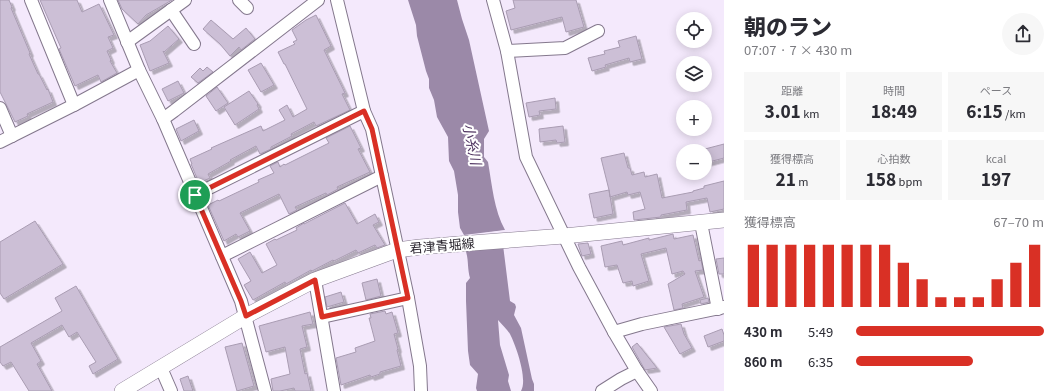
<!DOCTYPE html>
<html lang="ja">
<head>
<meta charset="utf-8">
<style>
	body { margin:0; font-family:Georgia,"Noto Sans JP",serif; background:#f7f7f7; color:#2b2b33; height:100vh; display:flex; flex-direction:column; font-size:15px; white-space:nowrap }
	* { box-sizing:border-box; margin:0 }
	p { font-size:13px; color:#7c7c81 }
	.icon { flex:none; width:22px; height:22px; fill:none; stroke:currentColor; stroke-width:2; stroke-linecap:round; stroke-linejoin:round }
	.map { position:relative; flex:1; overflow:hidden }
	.drawer { display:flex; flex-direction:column; background:#fff; width:340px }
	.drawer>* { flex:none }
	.controls { position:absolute; left:676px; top:12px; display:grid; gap:8px }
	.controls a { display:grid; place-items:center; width:36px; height:36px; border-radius:50%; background:#fff; box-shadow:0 2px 10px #0003; font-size:20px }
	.pin { position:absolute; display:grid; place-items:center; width:34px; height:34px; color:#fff; margin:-17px; border:2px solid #fff; border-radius:50%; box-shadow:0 1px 4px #0007 }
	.round { display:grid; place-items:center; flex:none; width:42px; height:42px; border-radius:21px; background:#f7f7f7 }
	.summary { display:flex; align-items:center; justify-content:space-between; height:68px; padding:0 20px }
	h1 { font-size:22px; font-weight:800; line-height:30px }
	.stats { display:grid; grid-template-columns:repeat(3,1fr); gap:6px; height:68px; padding:4px 20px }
	.stats div { display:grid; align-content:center; border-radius:0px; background:#f7f7f7; text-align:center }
	.stats b { font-size:17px; font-weight:800 }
	.stats small { font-size:11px; font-weight:400 }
	.stats p { font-size:11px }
	.chart { height:112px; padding:8px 20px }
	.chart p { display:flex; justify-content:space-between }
	.chart svg { width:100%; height:72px; margin-top:4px; stroke:#d93025; stroke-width:6 }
	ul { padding:0 20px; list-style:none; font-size:13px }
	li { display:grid; grid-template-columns:64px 48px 1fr; align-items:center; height:30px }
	li i { height:10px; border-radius:5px; background:#d93025 }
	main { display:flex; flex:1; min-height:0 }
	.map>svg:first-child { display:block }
</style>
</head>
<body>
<main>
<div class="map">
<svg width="724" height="391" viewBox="0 0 724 391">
	<defs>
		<filter id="shadow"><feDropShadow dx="3.5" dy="3.5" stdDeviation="0" flood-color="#0004"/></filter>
	</defs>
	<rect width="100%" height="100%" fill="#f4e9fc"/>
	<g fill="#9b89a8">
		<path d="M408 0H457L462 19 469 40 489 131 484 139V157L488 162C492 185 494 210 505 230L464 235 460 228 458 212V195L454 171 449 161 448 137 437 117 434 100 429 88V79L426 71 417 36 416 25Z"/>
		<path d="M503 245 510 301 515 304 516 307 514 315 521 328 532 379 534 384V391H521C528 379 516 346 510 334 507 329 502 325 498 320L500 345 509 375 508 381 511 391H477L476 388 478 374 470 365 468 351 466 301V283L470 278C467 268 469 258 465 249Z"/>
	</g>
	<path fill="#f4e9fc" d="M507 230 506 232 464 237 462 236Z"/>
	<g fill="#ccbfd6" stroke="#a99cb2" filter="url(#shadow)">
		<path d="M0 0H9L12 7 11 8 30 53 29 54 38 74H39L47 90 48 89 53 102 27 114 28 116 15 122 0 92Z"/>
		<path d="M40 0H77L82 12 99 4 114 35 108 37 113 48 107 51 111 60 110 61 117 73 101 82 98 75 75 86 59 49 61 48Z"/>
		<path d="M118 0H172L146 15 138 24 122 9Z"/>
		<path d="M513 0H576L584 27 566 32 562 17 511 30 506 11 515 8Z"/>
		<path d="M316 15 331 46 324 50 345 93 342 94 350 110 316 126 314 122 291 134 292 136 271 147V149L260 154 256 146 230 160 231 161 208 174 210 178 199 183 191 164H192L190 159 212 149 211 148 261 126 263 131 285 120 279 110 287 105 293 117 307 109 285 64H284L278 52 295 44 293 42 297 40 292 30 306 20Z"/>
		<path d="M211 20 233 39 246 28 255 39 241 50 239 47 230 56 220 44 203 29Z"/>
		<path d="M168 26 179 39 164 52 163 51 169 63 150 71 140 45 150 41Z"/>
		<path d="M636 36 642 59 630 62 629 58 605 65 606 67 592 71 588 58 605 54 604 51 620 47 618 41Z"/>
		<path d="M261 63 274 85 261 92 248 70Z"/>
		<path d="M207 67 213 72 198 83 191 77 200 68 203 71Z"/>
		<path d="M178 81 184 93 168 101 162 89Z"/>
		<path d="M217 87 228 103 216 111 206 96Z"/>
		<path d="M249 91 258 104 257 105 259 109 235 125 224 107Z"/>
		<path d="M555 98 556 109 539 111 540 115 529 117 526 103Z"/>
		<path d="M194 120 199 131 181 141 176 129Z"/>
		<path d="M350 126 361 148 358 149 370 172 337 187 338 189 327 195 326 193 295 207 297 210 289 214 279 194 240 213 250 231 238 237 236 234 224 241 208 205 218 200 219 201 259 182 258 180 274 173 270 166 278 162 280 167 284 164 285 165 329 143 326 138Z"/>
		<path d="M563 126 565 142 557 143 556 140 540 142 539 129Z"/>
		<path d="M724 144V158L705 163V149Z"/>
		<path d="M624 153 628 168H630L632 175 644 172 645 177 657 174 662 198 693 192V191L704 188V186L724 181V209L710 212 707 198 686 202 687 210 661 215V217L634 220 633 212 645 209 640 192 628 195 627 192 610 197 609 190 613 214 594 218 589 194 609 190 601 158Z"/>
		<path d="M345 203 357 224 375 214 379 222 373 225 385 245 377 248 375 245 358 253 356 250 334 261 333 260 312 271 311 270 286 284 285 282 253 300 244 285 251 281 238 259 250 252 262 273 277 265 266 244 275 239 276 240 297 230 296 228 304 223V224Z"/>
		<path d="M35 221 63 264 4 299 0 293V242Z"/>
		<path d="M673 234 674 239 693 235 699 261 701 260 703 270 695 271 704 297 682 304 683 308 674 310 668 284 685 274 683 271 672 274 666 248 641 254 649 281 633 286 632 281 623 283 617 265 605 267 601 246 622 241 623 245 649 238V240Z"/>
		<path d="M588 243 591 254 582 256 578 244Z"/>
		<path d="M724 258V274H719L716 259Z"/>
		<path d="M377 279 381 296 366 300 362 283Z"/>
		<path d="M76 286 118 359 93 374 89 366 96 362 77 332 69 337 62 325 31 343 41 361 37 364 52 391H29L11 362 3 366 0 362V347L62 311 55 298Z"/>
		<path d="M341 292 344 302 327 307 325 297Z"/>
		<path d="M708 298 709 302 701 304 700 300Z"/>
		<path d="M385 311 386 314 392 312 398 333 394 334 398 349 397 350 401 366 380 372V374L371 377 370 375 341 385 336 358 356 352 355 348 375 341 369 318H371L370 314Z"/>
		<path d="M310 312 313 324 302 326 307 347 300 349 305 374 307 373 311 391H295L294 388 280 391H273L271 379 290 374 285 347 266 352 259 326Z"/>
		<path d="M681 324 684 334 692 348 680 354 664 327Z"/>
		<path d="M722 329 724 335V341L708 347 704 336Z"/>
		<path d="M242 343 254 386 237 391 225 347Z"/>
		<path d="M637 343 657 368 645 370 632 347Z"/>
		<path d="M188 376 193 391H184L180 379Z"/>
	</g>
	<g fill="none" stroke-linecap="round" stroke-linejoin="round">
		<g stroke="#84788d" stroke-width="14">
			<g id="minor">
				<path d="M31 0 74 105"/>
				<path d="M110 0 139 70 163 119 241 301 265 391"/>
				<path d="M239 0 247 8"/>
				<path d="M337 0 364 111 372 129 408 298 420 366 421 391"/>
				<path d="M493 0 507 51 526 157 579 267 614 332 637 371 651 391"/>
				<path d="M171 10 194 44"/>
				<path d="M127 42 185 0"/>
				<path d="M507 51 565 48 598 31"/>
				<path d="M0 108 12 136"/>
				<path d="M163 119 174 111 318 0"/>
				<path d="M0 142 74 105 139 70"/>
				<path d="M195 195 364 111"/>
				<path d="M701 223 718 309"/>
				<path d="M222 256 382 176"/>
				<path d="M315 280 334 391"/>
				<path d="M322 317 408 298"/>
				<path d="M614 332 642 324 724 307"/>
				<path d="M161 368 171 391"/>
				<path d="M602 391 621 379 637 371"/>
			</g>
		</g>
		<g stroke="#84788d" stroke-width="16">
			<path id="major" d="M122 391 246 316 315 280 397 250 420 247 564 236 724 220"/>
		</g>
		<use href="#minor" stroke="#fff" stroke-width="12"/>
		<use href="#major" stroke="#fff" stroke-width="15"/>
	</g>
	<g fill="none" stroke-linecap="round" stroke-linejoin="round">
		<g stroke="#fff" stroke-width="8">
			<path id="route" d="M364 111 372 129 408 298 322 317 315 280 246 316 241 301 195 195Z"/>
		</g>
		<use href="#route" stroke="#d93025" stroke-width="5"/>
	</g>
	<g text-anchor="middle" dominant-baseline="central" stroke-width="4" stroke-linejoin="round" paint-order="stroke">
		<g font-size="13" fill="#2e2932" stroke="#fff">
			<text transform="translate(442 245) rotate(-5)">君津青堀線</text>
		</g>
		<g font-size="14" font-style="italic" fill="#523763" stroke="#fff">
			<text transform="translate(473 144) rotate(78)">小糸川</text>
		</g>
	</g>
</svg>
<div class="controls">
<a><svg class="icon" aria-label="locate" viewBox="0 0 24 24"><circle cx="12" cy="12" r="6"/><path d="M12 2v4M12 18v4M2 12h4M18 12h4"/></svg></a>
<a><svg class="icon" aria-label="layers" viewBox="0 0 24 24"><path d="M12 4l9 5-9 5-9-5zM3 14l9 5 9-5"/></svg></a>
<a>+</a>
<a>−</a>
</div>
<div class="pin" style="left:195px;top:195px;background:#1e9e55"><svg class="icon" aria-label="arrive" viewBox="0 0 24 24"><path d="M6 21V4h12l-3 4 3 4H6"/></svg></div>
</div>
<section class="drawer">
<div class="summary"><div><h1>朝のラン</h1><p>07:07 · 7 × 430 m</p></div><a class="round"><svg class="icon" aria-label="share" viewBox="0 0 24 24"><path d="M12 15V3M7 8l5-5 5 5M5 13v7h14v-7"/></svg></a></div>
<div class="stats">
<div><p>距離</p><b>3.01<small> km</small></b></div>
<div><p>時間</p><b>18:49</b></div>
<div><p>ペース</p><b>6:15<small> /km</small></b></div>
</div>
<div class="stats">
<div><p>獲得標高</p><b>21<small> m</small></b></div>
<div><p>心拍数</p><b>158<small> bpm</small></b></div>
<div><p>kcal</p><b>197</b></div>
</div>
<div class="chart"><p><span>獲得標高</span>67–70 m</p>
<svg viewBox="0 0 160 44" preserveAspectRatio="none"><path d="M5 44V6M15 44V6M25 44V6M35 44V6M45 44V6M55 44V6M65 44V6M75 44V6M85 44V17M95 44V27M105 44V38M115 44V38M125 44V38M135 44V27M145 44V17M155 44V6"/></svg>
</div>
<ul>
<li><b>430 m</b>5:49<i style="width:100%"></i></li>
<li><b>860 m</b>6:35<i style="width:62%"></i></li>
</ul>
</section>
</main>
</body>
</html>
